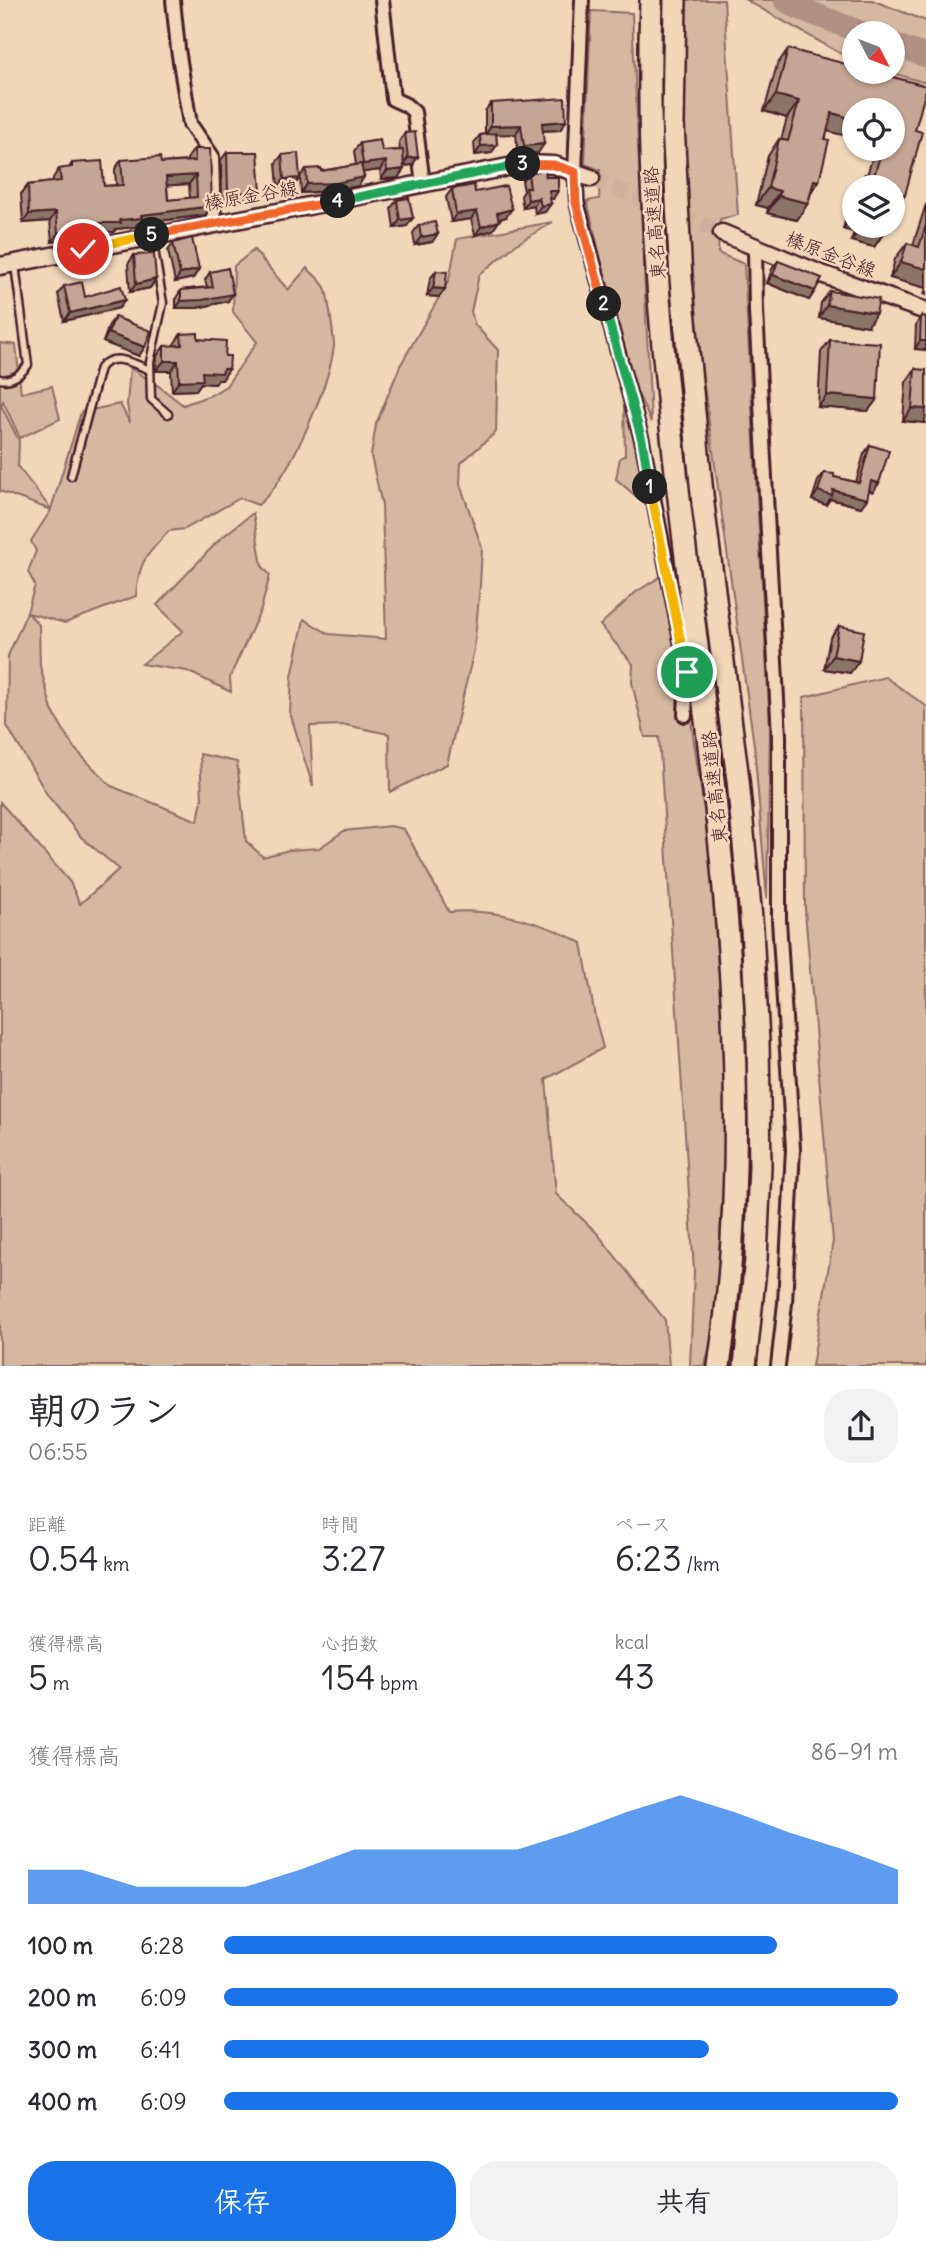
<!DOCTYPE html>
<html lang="ja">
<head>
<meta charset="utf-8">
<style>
	body { margin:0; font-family:Delius,"Klee One",sans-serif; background:#f2f2f3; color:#2b2b33; height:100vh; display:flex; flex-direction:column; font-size:26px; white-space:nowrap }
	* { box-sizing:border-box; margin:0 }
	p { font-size:23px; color:#7c7c81 }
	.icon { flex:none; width:38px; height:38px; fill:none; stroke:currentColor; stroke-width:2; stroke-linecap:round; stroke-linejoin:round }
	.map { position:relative; height:1366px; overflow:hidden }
	.details { display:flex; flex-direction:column; background:#fff; flex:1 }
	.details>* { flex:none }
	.needle { width:46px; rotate:132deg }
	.tools { position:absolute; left:842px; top:21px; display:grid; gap:14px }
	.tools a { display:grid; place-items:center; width:63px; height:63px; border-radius:50%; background:#fff; box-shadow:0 2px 5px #0004; font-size:35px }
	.pin { position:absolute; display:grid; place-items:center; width:60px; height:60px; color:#fff; margin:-30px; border:4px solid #fff; border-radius:50%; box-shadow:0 2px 7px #0007 }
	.km { position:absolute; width:35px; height:35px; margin:-18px; border-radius:50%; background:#222; color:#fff; font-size:19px; line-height:35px; text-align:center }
	.round { display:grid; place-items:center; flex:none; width:74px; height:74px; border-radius:28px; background:#f2f2f3 }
	.head { display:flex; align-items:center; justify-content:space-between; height:119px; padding:0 28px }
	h1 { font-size:38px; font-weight:600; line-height:52px }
	.figures { display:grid; grid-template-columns:repeat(3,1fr); gap:10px; height:119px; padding:7px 28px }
	.figures div { display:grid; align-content:center }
	.figures b { font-size:35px; font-weight:600 }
	.figures small { font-size:19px; font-weight:400 }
	.figures p { font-size:19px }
	.chart { height:196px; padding:14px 28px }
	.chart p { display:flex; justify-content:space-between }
	.chart svg { width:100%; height:126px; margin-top:7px; fill:#1a73e8; opacity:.7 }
	.button { display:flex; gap:14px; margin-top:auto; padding:14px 28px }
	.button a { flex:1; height:80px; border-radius:28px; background:#1a73e8; color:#fff; font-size:28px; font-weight:600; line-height:80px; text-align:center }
	.button a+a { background:#f2f2f3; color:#2b2b33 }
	ul { padding:0 28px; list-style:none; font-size:23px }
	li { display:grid; grid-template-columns:112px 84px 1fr; align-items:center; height:52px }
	li i { height:18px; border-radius:9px; background:#1a73e8 }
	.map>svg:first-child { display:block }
</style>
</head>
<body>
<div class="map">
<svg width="926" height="1366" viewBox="0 0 926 1366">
	<rect width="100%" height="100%" fill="#f1d6b8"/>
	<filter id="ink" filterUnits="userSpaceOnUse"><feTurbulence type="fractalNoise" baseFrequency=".0143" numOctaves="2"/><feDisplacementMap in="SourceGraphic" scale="14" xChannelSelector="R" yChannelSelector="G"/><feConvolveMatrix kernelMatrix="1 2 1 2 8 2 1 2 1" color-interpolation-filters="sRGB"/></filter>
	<g filter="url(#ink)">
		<g fill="#d6b8a0" stroke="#906c66" stroke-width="2">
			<path d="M684 0H724L738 215 720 219 718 253 744 264 770 726 767 899 754 745 700 358 683 154Z"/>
			<path d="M746 0H872L926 21V83L889 72H892V33H854V61Z"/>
			<path d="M591 11 632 13 651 422 628 372 587 201 599 199 600 170 585 164Z"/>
			<path d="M553 222 518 243 479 275 471 312 475 325 498 350 496 432 461 463 460 484 482 548 480 585 474 650 447 764 390 792 389 734 346 725 310 726 313 787 290 713 292 677 304 619 329 634 386 639 382 505 371 456 376 424 400 366 449 280 457 239Z"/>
			<path d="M254 250 288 290 307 268C313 274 322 281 325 288 328 293 334 340 334 346 330 385 288 481 258 505L240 498 185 529 169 531C146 556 139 560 136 596L65 623 28 613 39 625 40 666 52 710 74 748 111 786 198 821 202 799 200 754 237 762 246 841 263 857 289 850 319 848 344 831 390 826 404 829 449 912C494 908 543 922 582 943L595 1017 603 1048 546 1079 556 1194 597 1233 665 1320 669 1366H0V802L70 882 80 904 119 869 81 837 48 796 7 726 8 656 27 612 35 585 28 572 36 551 31 541 51 510 0 491V343L16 345 21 393 52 386 60 419 20 438 3 401 1 405 19 441 18 467 51 509 81 412 120 404 130 423 127 404 130 368 160 387 183 405 211 395 226 386 257 342 233 312 234 266Z"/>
			<path d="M624 399C634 428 651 473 645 504L616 479 620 458 625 455Z"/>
			<path d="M253 513 262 566 270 575 261 609 230 677 231 692 187 671 142 664 183 631 157 605 221 538Z"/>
			<path d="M660 577 686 686 710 852 728 1103 715 1324 705 1366H690L694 1271 659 737H645L632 683 633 664 600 625 636 592Z"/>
			<path d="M885 677 926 706V1366H812L833 1241 805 911 804 697Z"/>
		</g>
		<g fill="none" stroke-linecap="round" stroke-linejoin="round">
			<g stroke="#b19082" stroke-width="23">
				<path d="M785 0 796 7 863 33"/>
				<path d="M892 44 926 56"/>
			</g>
			<path stroke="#d0b19c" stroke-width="16" stroke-dasharray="16 8" stroke-linecap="butt" d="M591 178 722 233"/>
			<g stroke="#4a1f2b" stroke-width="11">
				<g id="lane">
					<path d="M152 237 163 303 150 362 151 399 168 414"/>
					<path d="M0 379C12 382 21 374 28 365L15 265"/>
					<path d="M71 476 100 368C113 351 134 364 150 370"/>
				</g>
			</g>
			<g stroke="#4a1f2b" stroke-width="18">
				<g id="street">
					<path d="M173 0 178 49 190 124 212 156 214 223"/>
					<path d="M382 0 393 99 406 105 414 112 423 184"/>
					<path d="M582 0 575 172 577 203 642 440 687 672 685 715"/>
					<path d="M755 247 756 311 779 736V920L793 1149 785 1303 778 1366"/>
				</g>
			</g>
			<g stroke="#4a1f2b" stroke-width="21">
				<g id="secondary">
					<path d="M722 233 816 272 926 311"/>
					<path d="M0 266 524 164 554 165 591 178"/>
				</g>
			</g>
			<g stroke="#4a1f2b" stroke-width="26">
				<g id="highway">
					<path d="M651 0C646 152 657 303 674 454 707 756 764 1061 719 1366"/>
					<path d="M675 0 673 124 681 279 703 504 738 780 752 929 758 1042 760 1166 756 1259 745 1366"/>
				</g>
			</g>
			<use href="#lane" stroke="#f1d6b8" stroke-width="6"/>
			<use href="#street" stroke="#f1d6b8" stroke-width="12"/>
			<use href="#secondary" stroke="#f1d6b8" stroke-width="16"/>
			<use href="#highway" stroke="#f1d6b8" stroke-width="21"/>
		</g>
		<g fill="#a98e7e" stroke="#4a1f2b" stroke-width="2" fill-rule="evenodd">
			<path d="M788 49 926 86 894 212 892 187H855L865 174 867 175 875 149H892V110L854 138 827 131 819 181 811 193 808 203 797 220 767 213 768 208 756 205 768 156 779 139 781 140 787 118 764 111 777 65Z"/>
			<path d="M491 103 566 121 560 130 542 131 538 153 518 155 516 134H496L497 145 491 153 475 155 474 143 480 135 485 134V111Z"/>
			<path d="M405 133 418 157 412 165 404 166 398 178 381 179 380 170 363 172 364 177 358 186 330 191 301 193 300 177 306 169 321 171 356 165 354 151 360 143 382 151 400 150 399 142Z"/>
			<path d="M194 149 212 206 205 215 137 224 135 227 116 229 114 232H97L94 237 52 242 50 221 23 223 21 194 28 185 53 182V178L59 169 69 168 72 163 104 186 116 185 115 169 121 160 161 163 187 161V159ZM189 184 190 198 168 200 167 185Z"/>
			<path d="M227 152 255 201H222L221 160Z"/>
			<path d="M282 155 294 186 278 187 276 163Z"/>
			<path d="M528 173 546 177 553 199H550L545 212 535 214 534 206 523 208 521 196 524 191 522 181Z"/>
			<path d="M452 189 475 192 506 217 499 219V221L493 230 475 235 471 219 451 222 446 197Z"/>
			<path d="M854 189V226H887L885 231 874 247 851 241 854 232 843 229Z"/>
			<path d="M397 200 407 226 394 228 391 208Z"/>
			<path d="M926 204V295L924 294 926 288 890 278 895 259 907 243 913 245Z"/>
			<path d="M419 225 432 242 415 245 413 233Z"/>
			<path d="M173 243 199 269 193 278 175 282 168 251Z"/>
			<path d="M134 255 156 279 150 288 130 292 128 264Z"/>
			<path d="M778 261 815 291 809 300 767 283 772 269Z"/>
			<path d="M436 271 445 289 439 297 427 296 430 279Z"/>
			<path d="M210 272 228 301 197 308H176V298L181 290 207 287 205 280Z"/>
			<path d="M64 286 85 297 125 300 119 308 64 321 58 294Z"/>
			<path d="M830 291 868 326 819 318 821 303Z"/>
			<path d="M921 316 926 350 915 349 916 325Z"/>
			<path d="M115 317 139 356 103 342 109 325Z"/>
			<path d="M181 334 198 339 225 356 229 369 222 380H218L215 384 201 383 196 390 172 391 171 371H156L157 356 164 346H174V344Z"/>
			<path d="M830 340 877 399 868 411 818 407 821 352Z"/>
			<path d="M915 369 925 423 903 421 906 382Z"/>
			<path d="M870 445 879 483 873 492 869 490 861 507 830 499 826 505 812 500 818 481 824 473 834 477 856 482 864 454Z"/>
			<path d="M839 626 859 661 850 673 824 669 830 638Z"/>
		</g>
		<g fill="#8a7467" stroke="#4a1f2b" stroke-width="2">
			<path d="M776 95 799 101 787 118 764 111Z"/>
			<path d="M832 113 854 119V138L820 129Z"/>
			<path d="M566 121 560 130 536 131 542 123Z"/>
			<path d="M521 125 516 134 485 135 491 126Z"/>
			<path d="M544 144 538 153 518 155 524 146Z"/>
			<path d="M497 145 491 153 475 155 481 146Z"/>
			<path d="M418 157 412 165 402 166 408 158Z"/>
			<path d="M386 161 380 170 357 173 363 164Z"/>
			<path d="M404 169 398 178 381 179 387 171Z"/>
			<path d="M196 175 189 184 160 186 166 177Z"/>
			<path d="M364 177 358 186 330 191 301 193 307 184Z"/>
			<path d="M300 178 294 186 278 187 284 179Z"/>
			<path d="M814 180 819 181 807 198Z"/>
			<path d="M768 188 780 191 768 208 756 205Z"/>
			<path d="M549 191H558L553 199H543Z"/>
			<path d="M261 192 255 201H222L228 193Z"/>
			<path d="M896 193 905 195 894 212 892 211V197Z"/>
			<path d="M779 196 808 203 797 220 767 213Z"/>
			<path d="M539 198 534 206 523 208 528 200Z"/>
			<path d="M551 204 545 212 535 214 541 206Z"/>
			<path d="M212 206 205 215 137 224 135 227 116 229 114 232H97L94 237 52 242 58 233 100 223 141 215Z"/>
			<path d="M512 209 506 217 491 222 497 213Z"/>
			<path d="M477 211 471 219 451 222 456 214Z"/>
			<path d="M56 212 50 221 23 223 29 214Z"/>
			<path d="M854 213V226H858L854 232 843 229Z"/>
			<path d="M413 218 407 226 394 228 400 220Z"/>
			<path d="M499 221 493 230 475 235 481 227Z"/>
			<path d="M862 226H866L885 231 874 247 851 241Z"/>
			<path d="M438 234 432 242 415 245 421 237Z"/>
			<path d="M901 262 926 269V288L890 278Z"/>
			<path d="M199 269 193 278 175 282 180 274Z"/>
			<path d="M773 275 815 291 809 300 767 283Z"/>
			<path d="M156 279 150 288 130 292 136 284Z"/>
			<path d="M433 288 445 289 439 297 427 296Z"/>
			<path d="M233 294 228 301 197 308H176L181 301Z"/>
			<path d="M125 300 119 308 64 321 70 313Z"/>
			<path d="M827 305 876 313 868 326 819 318Z"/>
			<path d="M108 333 145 347 139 356 103 342Z"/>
			<path d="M920 341H926V350L915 349Z"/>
			<path d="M164 361H178L171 371H156Z"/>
			<path d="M223 369H229L222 380H218L215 384 201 383 196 390 172 391 179 381 202 372Z"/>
			<path d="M827 395 877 399 868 411 818 407Z"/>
			<path d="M912 408 926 409 925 423 903 421Z"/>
			<path d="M871 481 879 483 873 492 866 489Z"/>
			<path d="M833 490 867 499 861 507 830 499 826 505 812 500 818 491Z"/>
			<path d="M833 656 859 661 850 673 824 669Z"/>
		</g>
		<g fill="#c5a593" stroke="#4a1f2b" stroke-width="2" fill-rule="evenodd">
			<path d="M788 49 854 66V72H874L926 86V90L915 130 922 132 905 195 896 193 892 205V187H861L865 174 874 176 882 149H892V110H854V119L832 113 825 139 829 140 819 181 814 180 808 203 779 196 780 191 768 188 779 139 788 141 799 101 776 95Z"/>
			<path d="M565 98 566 121 542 123 544 144 524 146 521 125 491 126V103Z"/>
			<path d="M415 132 418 157 408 158 405 133Z"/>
			<path d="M496 133 497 145 481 146 480 135Z"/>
			<path d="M380 140 382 151 403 150 404 169 387 171 386 161 363 164 360 143Z"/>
			<path d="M194 149H210L212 206 141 215 142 218 120 220 121 223H100V228L58 233 56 212 29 214 28 185 61 181 59 169 72 167V163L102 161 104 186 123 185 121 160 160 157 161 163 195 161ZM196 175 197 197 168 200 166 177Z"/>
			<path d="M227 152H258L261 192 228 193Z"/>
			<path d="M298 153 300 178 284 179 282 155Z"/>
			<path d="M361 164 364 177 336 183 307 184 306 169 321 168V171Z"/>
			<path d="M545 170 546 177H558V191H549L551 204 541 206 539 198 528 200 526 188H530L528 173Z"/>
			<path d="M474 185 475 192 506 186 512 209 497 213 499 221 481 227 477 211 456 214 452 189Z"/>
			<path d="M409 198 413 218 400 220 397 200Z"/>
			<path d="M435 222 438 234 421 237 419 225Z"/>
			<path d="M926 225V269L901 262 907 243 919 247Z"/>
			<path d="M866 226H887L885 231Z"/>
			<path d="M192 238 199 269 180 274 173 243Z"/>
			<path d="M154 254 156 279 136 284 134 255Z"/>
			<path d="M778 261 822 278 815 291 773 275Z"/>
			<path d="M228 268 233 294 202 300 181 301V290L213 287 210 272Z"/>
			<path d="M436 271 447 272 445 289 433 288Z"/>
			<path d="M82 282 85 297 121 286 125 300 70 313 64 286Z"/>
			<path d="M830 291 879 299 876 313 827 305Z"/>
			<path d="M921 316 926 317V341H920Z"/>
			<path d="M115 317 151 331 145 347 108 333Z"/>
			<path d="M198 333V339L226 341 225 356H230L229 369H223L222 373 202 372 203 380 179 381 178 361H164V346L182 345 181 334Z"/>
			<path d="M830 340 880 343 877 399 827 395Z"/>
			<path d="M915 369 926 370V409L912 408Z"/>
			<path d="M870 445 889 451 879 483 871 481 867 499 833 490 832 496 818 491 824 473 834 474V477L859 483Z"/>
			<path d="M839 626 864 631 859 661 833 656Z"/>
		</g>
	</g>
	<g fill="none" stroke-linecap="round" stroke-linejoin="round" filter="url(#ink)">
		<g stroke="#fff" stroke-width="14">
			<path id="split-1" d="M650 487 687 672"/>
		</g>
		<g stroke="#fff" stroke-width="14">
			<path id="split-2" d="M604 304 642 440 650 487"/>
		</g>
		<g stroke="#fff" stroke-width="14">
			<path id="split-3" d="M523 164 554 165 575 172 576 203 604 304"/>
		</g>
		<g stroke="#fff" stroke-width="14">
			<path id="split-4" d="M338 201 523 164"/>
		</g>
		<g stroke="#fff" stroke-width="14">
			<path id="split-5" d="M152 235 338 201"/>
		</g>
		<g stroke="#fff" stroke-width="14">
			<path id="split-6" d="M83 249 152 235"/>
		</g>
		<use href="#split-1" stroke="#f5b400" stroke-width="9"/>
		<use href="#split-2" stroke="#22a559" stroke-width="9"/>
		<use href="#split-3" stroke="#f0652b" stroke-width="9"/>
		<use href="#split-4" stroke="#22a559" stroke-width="9"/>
		<use href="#split-5" stroke="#f0652b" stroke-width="9"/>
		<use href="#split-6" stroke="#f5b400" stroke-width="9"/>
	</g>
	<g text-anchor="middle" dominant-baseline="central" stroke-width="5" stroke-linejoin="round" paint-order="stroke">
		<g font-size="19" fill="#4a1f2b" stroke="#f1d6b8">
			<text transform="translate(251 195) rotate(-10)">榛原金谷線</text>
			<text transform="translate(654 223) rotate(-94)">東名高速道路</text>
			<text transform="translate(831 254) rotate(21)">榛原金谷線</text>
			<text transform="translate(714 787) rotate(-96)">東名高速道路</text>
		</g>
	</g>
</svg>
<div class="tools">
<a><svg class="needle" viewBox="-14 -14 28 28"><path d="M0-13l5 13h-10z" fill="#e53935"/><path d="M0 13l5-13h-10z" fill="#7c7c81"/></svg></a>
<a><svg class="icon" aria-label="locate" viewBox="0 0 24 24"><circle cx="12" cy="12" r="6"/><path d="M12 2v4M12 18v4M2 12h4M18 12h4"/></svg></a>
<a><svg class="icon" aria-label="layers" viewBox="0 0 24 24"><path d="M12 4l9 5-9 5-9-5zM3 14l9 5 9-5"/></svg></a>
</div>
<div class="pin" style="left:687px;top:672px;background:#1e9e55"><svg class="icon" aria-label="arrive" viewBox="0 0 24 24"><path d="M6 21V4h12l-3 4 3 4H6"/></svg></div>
<div class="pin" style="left:83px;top:249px;background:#d93025"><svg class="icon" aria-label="check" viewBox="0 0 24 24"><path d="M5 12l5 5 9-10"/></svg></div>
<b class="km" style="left:650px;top:487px">1</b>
<b class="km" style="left:604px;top:304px">2</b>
<b class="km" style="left:523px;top:164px">3</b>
<b class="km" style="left:338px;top:201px">4</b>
<b class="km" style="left:152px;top:235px">5</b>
</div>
<section class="details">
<div class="head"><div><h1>朝のラン</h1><p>06:55</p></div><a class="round"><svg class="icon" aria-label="share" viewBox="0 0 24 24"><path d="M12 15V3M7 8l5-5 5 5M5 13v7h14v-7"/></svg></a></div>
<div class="figures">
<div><p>距離</p><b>0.54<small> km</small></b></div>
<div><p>時間</p><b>3:27</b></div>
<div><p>ペース</p><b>6:23<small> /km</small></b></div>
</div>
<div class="figures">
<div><p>獲得標高</p><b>5<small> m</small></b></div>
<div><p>心拍数</p><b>154<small> bpm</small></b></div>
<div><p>kcal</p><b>43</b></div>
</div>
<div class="chart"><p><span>獲得標高</span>86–91 m</p>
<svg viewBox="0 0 160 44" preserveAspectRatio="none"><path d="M0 44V32L10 32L20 38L30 38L40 38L50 32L60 25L70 25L80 25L90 25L100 19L110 12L120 6L130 12L140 19L150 25L160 32V44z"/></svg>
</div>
<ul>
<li><b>100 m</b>6:28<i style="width:82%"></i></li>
<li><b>200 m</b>6:09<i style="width:100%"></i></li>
<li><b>300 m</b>6:41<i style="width:72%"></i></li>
<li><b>400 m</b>6:09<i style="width:100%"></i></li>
</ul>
<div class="button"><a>保存</a><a>共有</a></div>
</section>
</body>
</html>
